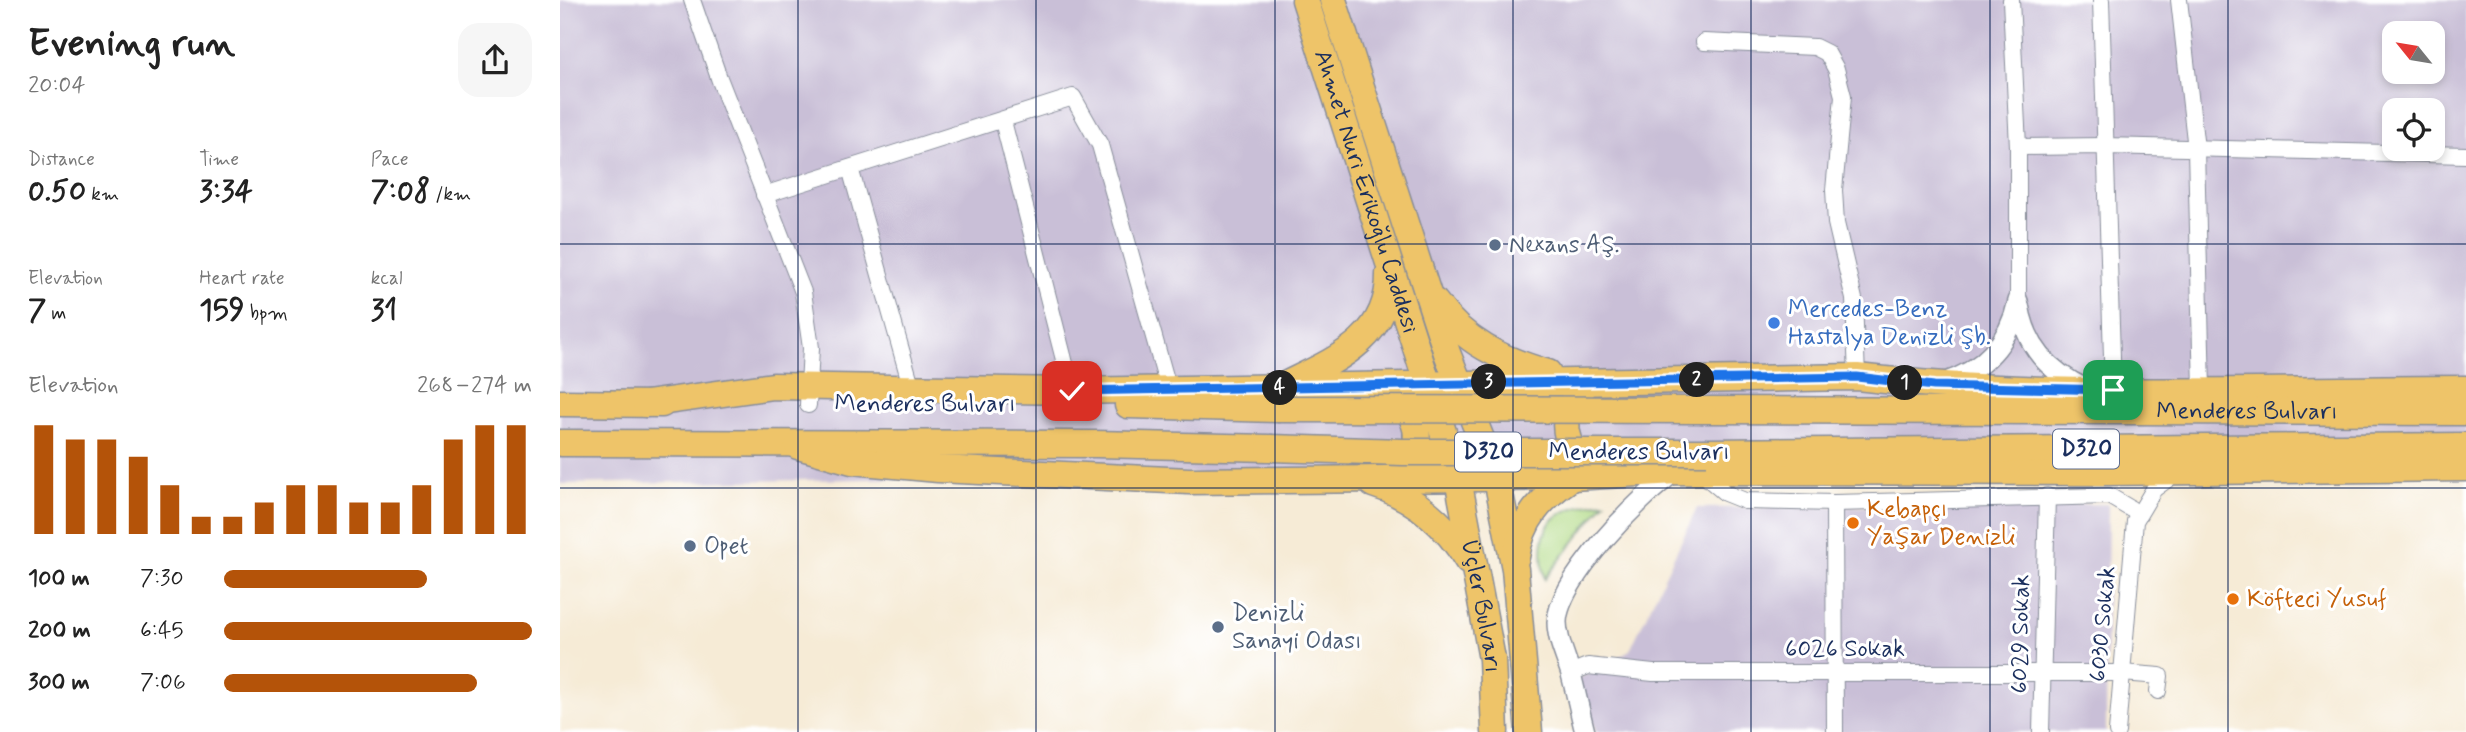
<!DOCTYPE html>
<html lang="en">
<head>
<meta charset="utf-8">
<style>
	body { margin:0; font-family:Mynerve,sans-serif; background:#f6f6f6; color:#222; height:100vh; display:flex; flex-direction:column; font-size:26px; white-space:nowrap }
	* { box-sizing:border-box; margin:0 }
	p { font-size:23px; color:#767676 }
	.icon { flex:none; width:38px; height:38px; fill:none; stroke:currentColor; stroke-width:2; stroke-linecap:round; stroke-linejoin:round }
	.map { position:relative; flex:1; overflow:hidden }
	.sheet { display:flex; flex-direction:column; background:#fff; width:560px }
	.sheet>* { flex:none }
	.needle { width:46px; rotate:300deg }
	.tools { position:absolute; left:1822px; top:21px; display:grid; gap:14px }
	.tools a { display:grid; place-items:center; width:63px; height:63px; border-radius:14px; background:#fff; box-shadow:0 4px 10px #0003; font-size:35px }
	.pin { position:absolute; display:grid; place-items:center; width:60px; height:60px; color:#fff; margin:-30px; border-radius:14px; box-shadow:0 4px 10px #0006 }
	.km { position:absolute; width:35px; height:35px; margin:-18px; border-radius:50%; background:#222; color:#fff; font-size:19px; line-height:35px; text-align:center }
	.round { display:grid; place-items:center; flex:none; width:74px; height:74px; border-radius:21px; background:#f6f6f6 }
	.overview { display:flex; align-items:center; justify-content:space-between; height:119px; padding:0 28px }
	h1 { font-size:38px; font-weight:700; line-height:52px }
	.metrics { display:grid; grid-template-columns:repeat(3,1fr); gap:10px; height:119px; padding:7px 28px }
	.metrics div { display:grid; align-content:center }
	.metrics b { font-size:30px; font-weight:700 }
	.metrics small { font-size:19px; font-weight:400 }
	.metrics p { font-size:19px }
	.chart { height:196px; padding:14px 28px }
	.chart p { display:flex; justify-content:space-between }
	.chart svg { width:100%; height:126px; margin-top:7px; stroke:#b45309; stroke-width:6 }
	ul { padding:0 28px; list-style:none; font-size:23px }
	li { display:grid; grid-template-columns:112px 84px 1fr; align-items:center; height:52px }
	li i { height:18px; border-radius:9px; background:#b45309 }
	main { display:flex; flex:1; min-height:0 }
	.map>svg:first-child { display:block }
</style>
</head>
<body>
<main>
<section class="sheet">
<div class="overview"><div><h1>Evening run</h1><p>20:04</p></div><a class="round"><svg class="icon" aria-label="share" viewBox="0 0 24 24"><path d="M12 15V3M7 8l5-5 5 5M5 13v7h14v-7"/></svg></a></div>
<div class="metrics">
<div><p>Distance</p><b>0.50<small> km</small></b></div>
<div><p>Time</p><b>3:34</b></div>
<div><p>Pace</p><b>7:08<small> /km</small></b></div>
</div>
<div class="metrics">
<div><p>Elevation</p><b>7<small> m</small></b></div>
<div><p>Heart rate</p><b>159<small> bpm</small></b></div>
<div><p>kcal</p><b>31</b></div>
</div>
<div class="chart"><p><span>Elevation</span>268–274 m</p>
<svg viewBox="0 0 160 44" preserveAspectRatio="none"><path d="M5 44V6M15 44V11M25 44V11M35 44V17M45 44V27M55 44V38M65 44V38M75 44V33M85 44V27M95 44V27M105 44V33M115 44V33M125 44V27M135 44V11M145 44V6M155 44V6"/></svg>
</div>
<ul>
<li><b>100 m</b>7:30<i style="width:66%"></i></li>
<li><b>200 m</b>6:45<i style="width:100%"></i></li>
<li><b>300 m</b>7:06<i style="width:82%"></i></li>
</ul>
</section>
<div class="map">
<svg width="1906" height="732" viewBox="0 0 1906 732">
	<rect width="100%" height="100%" fill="#fff"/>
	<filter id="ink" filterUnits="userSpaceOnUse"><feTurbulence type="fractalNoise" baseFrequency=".0143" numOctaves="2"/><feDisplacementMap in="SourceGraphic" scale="14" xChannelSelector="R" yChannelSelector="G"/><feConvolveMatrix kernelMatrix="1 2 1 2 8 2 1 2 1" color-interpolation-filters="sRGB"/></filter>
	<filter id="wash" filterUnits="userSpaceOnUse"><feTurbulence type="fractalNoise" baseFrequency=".00686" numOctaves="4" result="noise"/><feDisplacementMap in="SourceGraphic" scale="28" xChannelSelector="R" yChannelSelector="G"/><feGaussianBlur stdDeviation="1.57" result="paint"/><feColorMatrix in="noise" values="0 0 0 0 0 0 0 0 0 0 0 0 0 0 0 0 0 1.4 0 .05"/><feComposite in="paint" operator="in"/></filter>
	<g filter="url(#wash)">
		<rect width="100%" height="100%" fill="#f6ebd6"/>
		<g fill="#c9bfd7" fill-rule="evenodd">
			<path d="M0 0H1906V453L0 484ZM1834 33H1872V72H1834ZM1834 110H1872V149H1834Z"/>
			<path d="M1548 504 1546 732H1036L1018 679 1070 650 1137 508Z"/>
		</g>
		<path fill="#b1da85" stroke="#668472" stroke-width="2" d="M1045 502 985 579C974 526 991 507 1045 502Z"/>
	</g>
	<g filter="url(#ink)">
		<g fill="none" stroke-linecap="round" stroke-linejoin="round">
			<g stroke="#888d9a" stroke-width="18">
				<g id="minor">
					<path d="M132 0 159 78 243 292 251 348 248 405"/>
					<path d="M1451 0 1458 147V301"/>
					<path d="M1541 0 1553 390"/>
					<path d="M1619 0 1636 149 1642 390"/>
					<path d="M1144 42 1255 47 1267 53 1276 69 1283 96 1274 190 1276 223 1294 299 1297 377"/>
					<path d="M443 121 512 391"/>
					<path d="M1458 147 1545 146 1906 155"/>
					<path d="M290 168 352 389"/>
					<path d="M204 195 513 97 540 145 608 387"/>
					<path d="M1139 471 1165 493 1185 501 1274 503 1549 496 1571 509"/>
					<path d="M1274 503 1275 732"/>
					<path d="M1010 673 1028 666 1093 673H1562L1600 676 1598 691"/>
					<path d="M1481 732 1487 496"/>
					<path d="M1557 732 1575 521 1594 489 1616 473"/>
				</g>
			</g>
			<g stroke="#888d9a" stroke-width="22">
				<g id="tertiary">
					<path d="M1459 305C1466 347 1488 371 1526 389"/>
					<path d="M1383 383C1425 370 1449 342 1458 301"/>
					<path d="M1025 732C1020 713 1016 693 1011 674 1006 657 997 640 997 622 998 580 1081 495 1115 472"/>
				</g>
			</g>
			<g stroke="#888d9a" stroke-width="29">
				<g id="primary">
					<path id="s1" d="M745 0 898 479 932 659 935 732"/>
					<path d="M773 0 887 353 937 479 955 569 969 732"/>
					<path d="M875 302C904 342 942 360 988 373"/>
					<path d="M727 384C776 360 830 338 829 274"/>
					<path d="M1021 392C997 417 1004 446 1029 466"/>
					<path d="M833 395C859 416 866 442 842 469"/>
					<path d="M0 403 102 404"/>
					<path d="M86 404 213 386 512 391 1297 377C1498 400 1704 389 1906 389"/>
					<path d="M568 405 717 409"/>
					<path id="s2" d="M1143 410 1906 412"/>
					<path d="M0 443 536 444 710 448"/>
					<path d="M238 446 292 461 378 469 629 481 1012 477 1116 471 1548 472 1906 468"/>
					<path d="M1147 452 1906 446"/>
					<path d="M813 484C855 497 886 524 908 561"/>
					<path d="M956 557C962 518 981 499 1012 477"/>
				</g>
			</g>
			<use href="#minor" stroke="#fff" stroke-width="16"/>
			<use href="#tertiary" stroke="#fff" stroke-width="19"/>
			<use href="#primary" stroke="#eec469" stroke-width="26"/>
			<g stroke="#888d9a" stroke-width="29" stroke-linecap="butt">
				<g id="primary-bridge">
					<path d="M717 409 1143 410"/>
					<path d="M710 448 843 452H1147"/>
				</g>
			</g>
			<use href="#primary-bridge" stroke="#eec469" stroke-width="26"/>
		</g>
	</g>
	<g fill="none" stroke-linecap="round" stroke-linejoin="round" filter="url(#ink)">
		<g stroke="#fff" stroke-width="14">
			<path id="route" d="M512 391 1297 377 1374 386 1553 390"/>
		</g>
		<use href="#route" stroke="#1a73e8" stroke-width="9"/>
	</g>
	<path fill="none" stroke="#1b2f5e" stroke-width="2" stroke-opacity="0.55" d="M238 0V732M476 0V732M715 0V732M953 0V732M1191 0V732M1430 0V732M1668 0V732M0 244H1906M0 488H1906"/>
	<g fill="#5c6f8a" stroke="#fff" stroke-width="2.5">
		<circle cx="935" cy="245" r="7"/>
		<circle cx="130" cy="546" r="7"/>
		<circle cx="658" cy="627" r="7"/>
	</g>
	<circle fill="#3f7fe0" stroke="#fff" stroke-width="2.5" cx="1214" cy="323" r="7"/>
	<g fill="#e8710a" stroke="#fff" stroke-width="2.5">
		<circle cx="1293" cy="523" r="7"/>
		<circle cx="1673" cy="599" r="7"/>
	</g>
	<g text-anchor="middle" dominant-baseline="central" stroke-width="6" stroke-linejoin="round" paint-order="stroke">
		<g fill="#fff" stroke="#5f6d8e" stroke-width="2">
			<rect x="1493" y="429.5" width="66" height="39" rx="5"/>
			<rect x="895" y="432.5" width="66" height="39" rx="5"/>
		</g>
		<g font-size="23" font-weight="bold" fill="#1b2f5e">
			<text x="1526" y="449">D320</text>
			<text x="928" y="452">D320</text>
		</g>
		<g font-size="24" fill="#1b2f5e" stroke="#fff">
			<text stroke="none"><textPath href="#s1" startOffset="201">Ahmet Nuri Erikoğlu Caddesi</textPath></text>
			<text x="365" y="404">Menderes Bulvarı</text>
			<text stroke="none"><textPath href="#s2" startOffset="544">Menderes Bulvarı</textPath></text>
			<text x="1079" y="452">Menderes Bulvarı</text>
			<text stroke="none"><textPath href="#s1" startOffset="632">Üçler Bulvarı</textPath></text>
			<text transform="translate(1543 624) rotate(-85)">6030 Sokak</text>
			<text transform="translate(1461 634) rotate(-89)">6029 Sokak</text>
			<text x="1285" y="649">6026 Sokak</text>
		</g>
		<g font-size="24" fill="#4e5e75" stroke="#fff" text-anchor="start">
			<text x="949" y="245">Nexans AŞ.</text>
			<text x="144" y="546">Opet</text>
			<text x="672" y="613">Denizli<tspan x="672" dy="28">Sanayi Odası</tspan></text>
		</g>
		<g font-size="24" fill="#366cbe" stroke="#fff" text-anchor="start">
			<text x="1228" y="309">Mercedes-Benz<tspan x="1228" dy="28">Hastalya Denizli Şb.</tspan></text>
		</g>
		<g font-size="24" fill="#c56008" stroke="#fff" text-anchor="start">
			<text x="1307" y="509">Kebapçı<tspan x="1307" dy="28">Yaşar Denizli</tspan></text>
			<text x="1687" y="599">Köfteci Yusuf</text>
		</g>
	</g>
</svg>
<div class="tools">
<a><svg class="needle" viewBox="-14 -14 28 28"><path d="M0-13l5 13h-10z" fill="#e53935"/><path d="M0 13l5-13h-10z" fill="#767676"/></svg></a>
<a><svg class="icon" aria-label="locate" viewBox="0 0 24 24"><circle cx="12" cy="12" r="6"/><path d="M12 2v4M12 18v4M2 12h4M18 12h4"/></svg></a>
</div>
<div class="pin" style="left:1553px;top:390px;background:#1e9e55"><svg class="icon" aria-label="arrive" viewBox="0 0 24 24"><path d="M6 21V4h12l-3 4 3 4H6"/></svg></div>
<div class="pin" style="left:512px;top:391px;background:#d93025"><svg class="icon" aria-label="check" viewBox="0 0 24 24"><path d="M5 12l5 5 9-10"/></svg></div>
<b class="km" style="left:1345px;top:383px">1</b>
<b class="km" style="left:1137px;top:380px">2</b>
<b class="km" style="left:929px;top:382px">3</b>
<b class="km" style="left:720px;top:388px">4</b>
</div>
</main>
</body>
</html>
